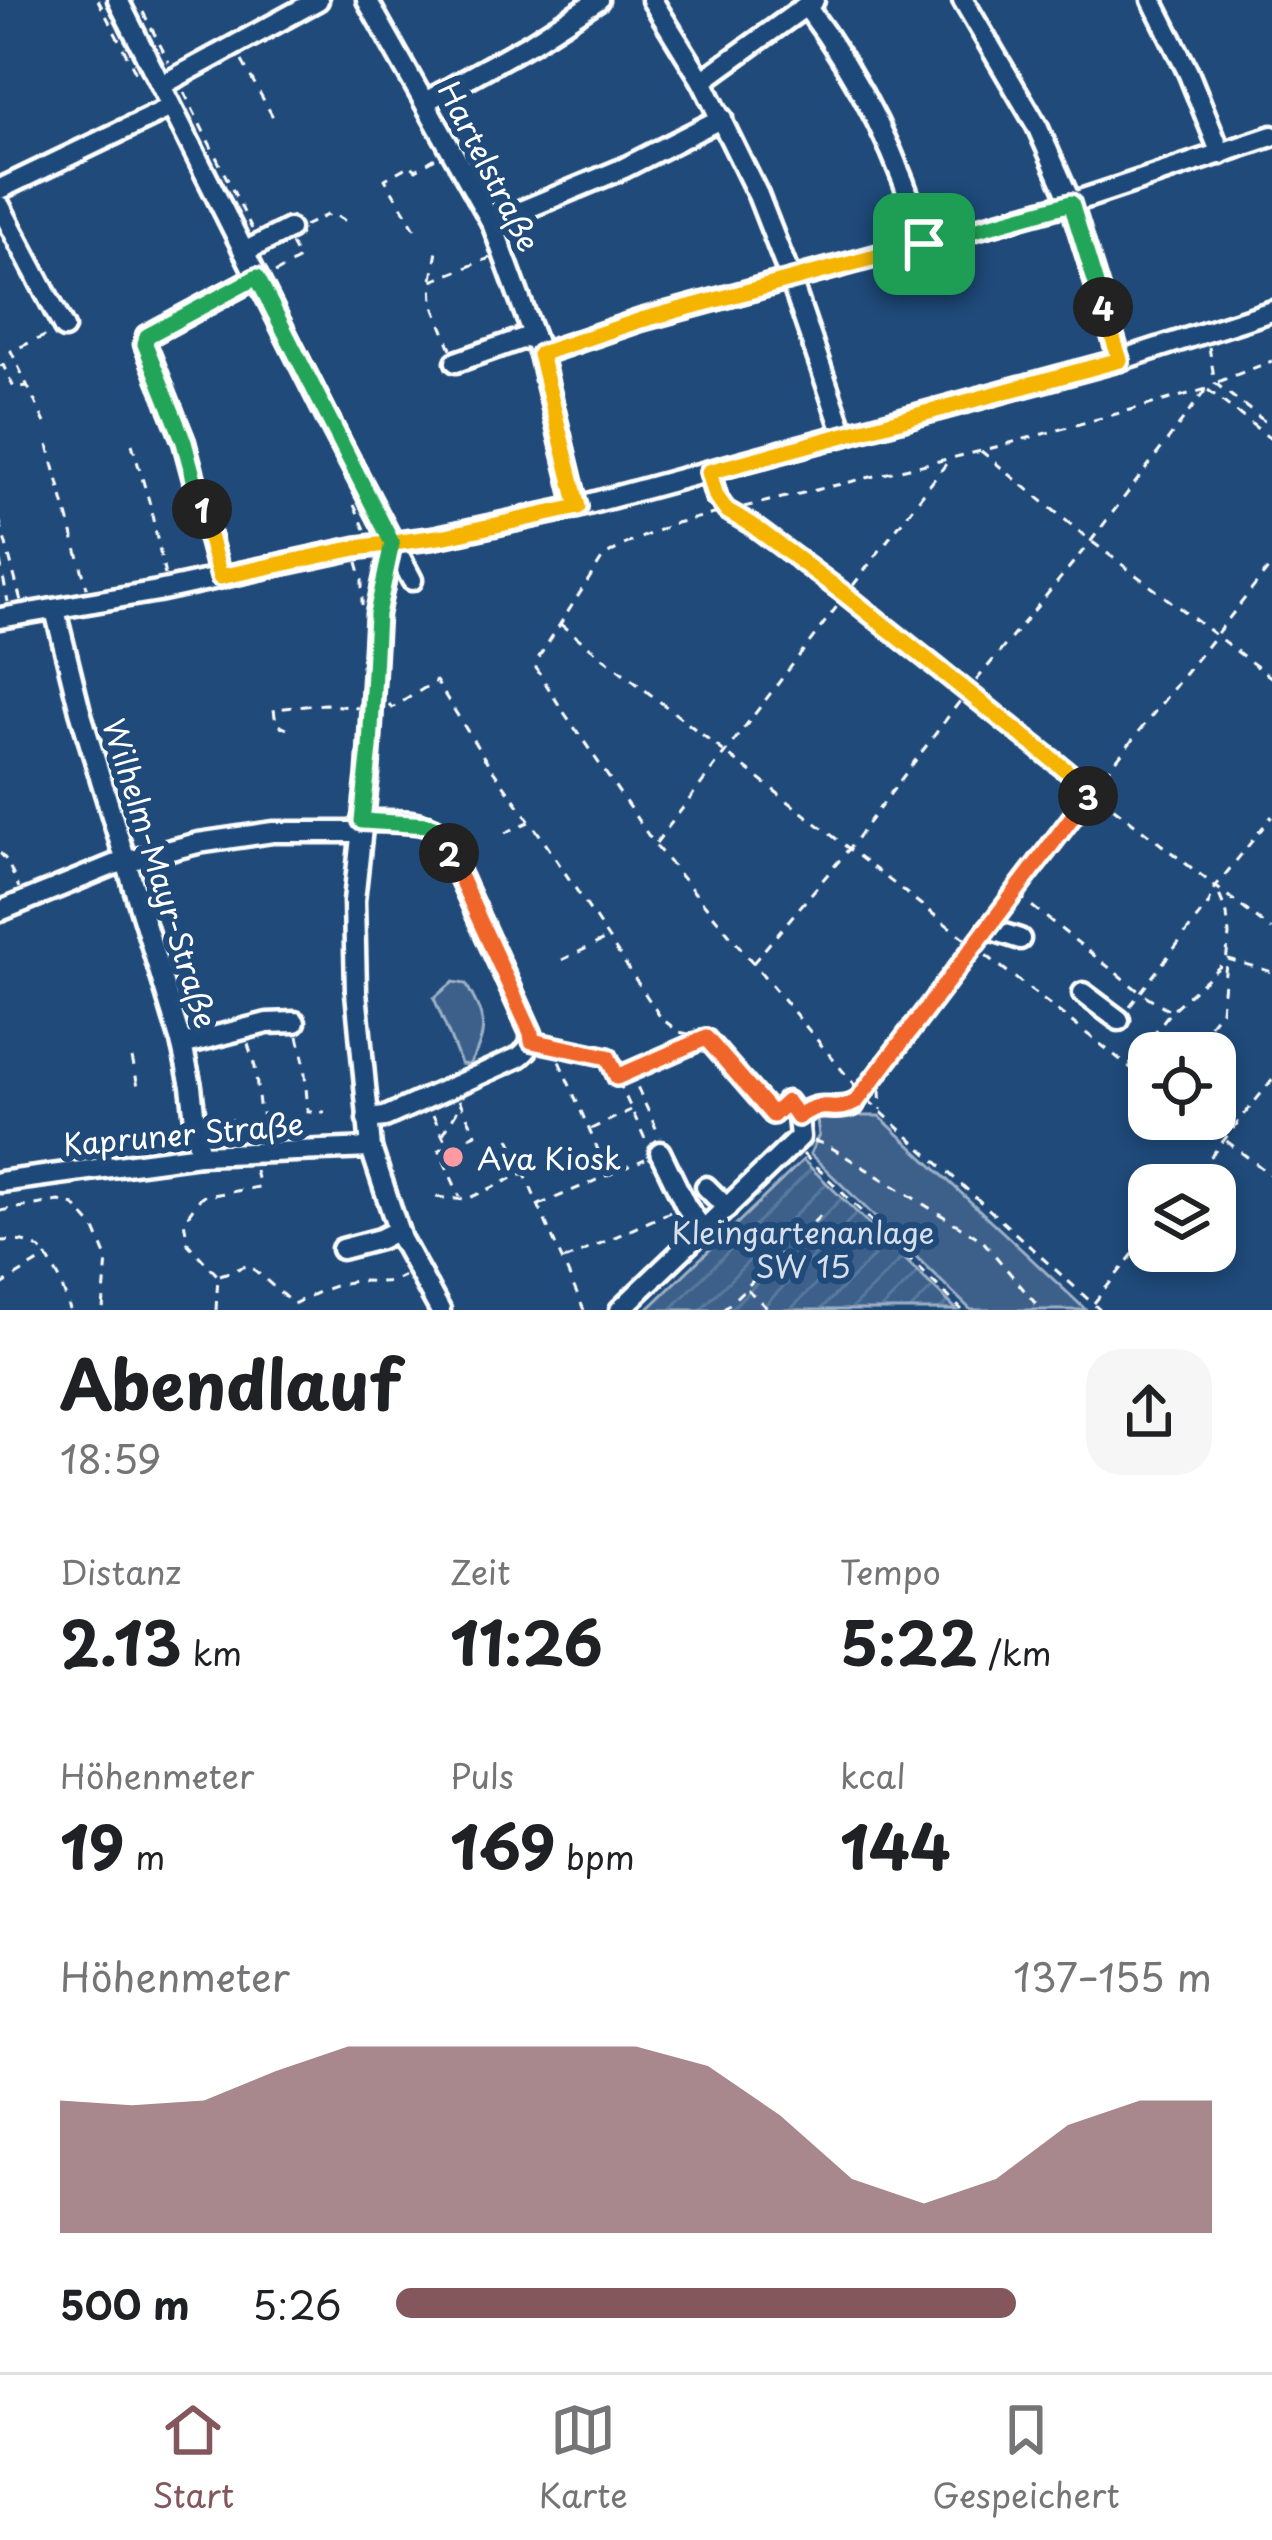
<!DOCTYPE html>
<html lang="de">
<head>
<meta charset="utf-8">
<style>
	body { margin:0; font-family:"Playpen Sans",sans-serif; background:#f6f6f6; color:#202124; height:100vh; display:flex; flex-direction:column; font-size:45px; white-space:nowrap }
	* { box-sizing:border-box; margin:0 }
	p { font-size:39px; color:#757577 }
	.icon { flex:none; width:66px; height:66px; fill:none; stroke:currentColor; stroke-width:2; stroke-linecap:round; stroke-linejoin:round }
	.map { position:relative; height:1310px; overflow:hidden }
	.drawer { display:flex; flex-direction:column; background:#fff; flex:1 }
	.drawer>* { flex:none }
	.buttons { position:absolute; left:1128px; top:1032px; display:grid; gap:24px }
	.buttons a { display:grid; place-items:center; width:108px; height:108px; border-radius:24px; background:#fff; box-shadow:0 6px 18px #0003; font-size:60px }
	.pin { position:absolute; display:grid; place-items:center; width:102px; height:102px; color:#fff; margin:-51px; border-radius:24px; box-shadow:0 6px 18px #0006 }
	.km { position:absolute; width:60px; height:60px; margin:-30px; border-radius:50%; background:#222; color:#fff; font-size:33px; line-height:60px; text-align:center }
	.round { display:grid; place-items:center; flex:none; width:126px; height:126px; border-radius:36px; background:#f6f6f6 }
	.overview { display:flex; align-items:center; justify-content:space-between; height:204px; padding:0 60px }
	h1 { font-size:66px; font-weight:700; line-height:90px }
	.figures { display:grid; grid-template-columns:repeat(3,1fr); gap:18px; height:204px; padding:12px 60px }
	.figures div { display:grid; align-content:center }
	.figures b { font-size:60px; font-weight:700 }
	.figures small { font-size:33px; font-weight:400 }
	.figures p { font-size:33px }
	.chart { height:336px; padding:24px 60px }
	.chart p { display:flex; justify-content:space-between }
	.chart svg { width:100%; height:216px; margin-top:12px; fill:#84575d; opacity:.7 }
	ul { padding:0 60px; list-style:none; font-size:39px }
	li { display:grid; grid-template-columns:192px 144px 1fr; align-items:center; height:90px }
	li i { height:30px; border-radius:15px; background:#84575d }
	.tab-bar { display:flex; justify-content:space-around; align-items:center; height:168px; border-top:3px solid #e0e0e0; background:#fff; font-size:33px; color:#757577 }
	.tab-bar a { display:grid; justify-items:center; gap:6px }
	.tab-bar .active { color:#84575d }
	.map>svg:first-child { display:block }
</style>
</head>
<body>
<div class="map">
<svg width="1272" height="1310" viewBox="0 0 1272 1310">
	<defs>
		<pattern id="garden-furrows" width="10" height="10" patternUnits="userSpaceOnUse" patternTransform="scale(3)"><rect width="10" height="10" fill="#3c618b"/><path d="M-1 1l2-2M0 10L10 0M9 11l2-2" fill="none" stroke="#59799c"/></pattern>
	</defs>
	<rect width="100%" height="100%" fill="#1f4a7a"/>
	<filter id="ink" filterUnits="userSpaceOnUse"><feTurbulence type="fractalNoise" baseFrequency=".00833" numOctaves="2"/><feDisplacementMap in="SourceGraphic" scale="24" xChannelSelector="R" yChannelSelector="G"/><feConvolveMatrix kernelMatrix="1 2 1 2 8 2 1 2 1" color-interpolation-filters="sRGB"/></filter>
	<g filter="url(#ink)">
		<g fill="#3c618b" stroke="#9eb0c5" stroke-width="3">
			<path d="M453 982 466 984C485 1018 490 1031 469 1065L461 1064 434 998Z"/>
			<path d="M856 1109 862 1116H879L1086 1310H971L810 1154 819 1135 816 1112Z"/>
		</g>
		<path fill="url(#garden-furrows)" stroke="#9eb0c5" stroke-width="3" d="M803 1160 957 1310H647Z"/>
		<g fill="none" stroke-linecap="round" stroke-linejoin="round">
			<g stroke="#fff" stroke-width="27">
				<g id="minor">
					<path d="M118 0 334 431 412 580"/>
					<path d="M367 0 492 223 540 354 577 507"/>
					<path d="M652 0 702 81 758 195 791 280 844 435"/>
					<path d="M963 0 1037 126 1071 203 1120 360"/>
					<path d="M1152 0 1188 72 1221 154"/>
					<path d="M806 6C860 79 900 157 924 244"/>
					<path d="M702 81 814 0"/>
					<path d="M162 85 318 0"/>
					<path d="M425 102 531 43 598 0"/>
					<path d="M0 189 171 107"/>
					<path d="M0 206 64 328"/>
					<path d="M492 223 624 168 722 118"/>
					<path d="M244 252 289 229"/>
					<path d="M540 354 641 320 1071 203 1272 136"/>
					<path d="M456 362 533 335"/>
					<path d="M709 472 716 496"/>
					<path d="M392 543 377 614 368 773 354 901 356 992 371 1148 401 1239 440 1310"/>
					<path d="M220 577 184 442 145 344 147 336 257 277"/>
					<path d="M55 610 80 711 182 1045 191 1086 199 1155"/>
					<path d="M0 618 158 591 356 548 433 538 577 507 1120 360 1272 311"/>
					<path d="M362 821C387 822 423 816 441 835L531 1033C532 1045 528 1050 519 1057L385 1117 367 1119"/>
					<path d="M0 911 113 865 198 843 273 832H361"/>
					<path d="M989 929 1020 939"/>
					<path d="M1083 993 1119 1020"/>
					<path d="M182 1045 267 1023 295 1022"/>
					<path d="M798 1117C822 1098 829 1113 853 1105"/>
					<path d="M660 1152 686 1206 703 1230"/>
					<path d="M0 1182 199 1155 371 1148"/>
					<path d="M706 1187 727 1208"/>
					<path d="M342 1249 380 1239 398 1230"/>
					<path d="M620 1310 800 1137 798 1117 787 1102"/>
				</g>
			</g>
			<g stroke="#fff" stroke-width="3" stroke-dasharray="9 9" stroke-linecap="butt">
				<path d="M98 0 136 73"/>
				<path d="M143 12 169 62"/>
				<path d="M242 61 273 117"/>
				<path d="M184 92 252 229"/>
				<path d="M304 226 329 214 341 218 351 225"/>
				<path d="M415 229 385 179 410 165 416 170 437 157"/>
				<path d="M275 273 299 259 291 244"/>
				<path d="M432 279 437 251"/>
				<path d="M1209 347 1215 383 1272 427"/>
				<path d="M451 349 433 304 432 281 490 258"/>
				<path d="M0 366 3 365 14 388 27 386"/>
				<path d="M1218 382 1272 361"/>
				<path d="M1208 390 1272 440"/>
				<path d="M45 423 11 351 52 333"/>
				<path d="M132 444 149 501 165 576"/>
				<path d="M48 445 87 588"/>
				<path d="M981 451 1091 541 1272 678"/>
				<path d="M354 505 365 529"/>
				<path d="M729 511 752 525 846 595 1092 791 1272 930"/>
				<path d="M0 522 21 601"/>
				<path d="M0 561 8 602"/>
				<path d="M357 562 362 580V605"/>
				<path d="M560 624 1149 1082"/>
				<path d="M389 704 392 708 436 681 483 756 542 838 661 1018 679 1032 706 1038 773 1115 777 1111"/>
				<path d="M287 729 276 724 274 709 325 704 358 708"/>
				<path d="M505 833 531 821"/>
				<path d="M656 843 949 460"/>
				<path d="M0 853 7 861 19 888"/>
				<path d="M1018 895 1140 992 1171 1011"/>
				<path d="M997 918 1092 791 1272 564"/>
				<path d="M562 960 608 938"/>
				<path d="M753 963 848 850 966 693 1091 541 1205 391"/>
				<path d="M1130 1006 1209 903 1216 886 1272 816"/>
				<path d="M298 1036 304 1062 308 1112H325"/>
				<path d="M248 1044 255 1067 260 1114 276 1113"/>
				<path d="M545 1044 607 1057 647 1143"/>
				<path d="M552 1045 609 1175"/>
				<path d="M1187 1053 1221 1010 1229 935 1227 914 1216 887"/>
				<path d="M132 1058 138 1086"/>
				<path d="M1130 1065 1171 1011 1228 959 1272 972"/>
				<path d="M630 1071 660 1137"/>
				<path d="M879 1072 881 1110"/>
				<path d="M618 1077 703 1039"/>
				<path d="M857 1088 655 845 561 708 536 668 537 660 603 557 624 545 676 523 981 451 1207 389"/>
				<path d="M862 1094 980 939"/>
				<path d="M459 1100 476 1134 439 1150 460 1197"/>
				<path d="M868 1100 1100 1310"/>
				<path d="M433 1115 447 1145"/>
				<path d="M1198 1119 1272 1176"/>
				<path d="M211 1122 233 1120"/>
				<path d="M591 1129 631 1110"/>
				<path d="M443 1134 460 1106"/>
				<path d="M509 1138 584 1310"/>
				<path d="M814 1141 827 1145 982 1240 1041 1310"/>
				<path d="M803 1154 962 1310"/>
				<path d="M1188 1185 1272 1080"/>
				<path d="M436 1197 465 1200 522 1174"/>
				<path d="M539 1205 645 1159"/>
				<path d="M0 1211 59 1201 74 1205 95 1229 107 1258 103 1310"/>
				<path d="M0 1241C17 1240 36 1241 46 1256"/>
				<path d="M564 1260 670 1212"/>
				<path d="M220 1275 249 1265 293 1304C313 1295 334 1283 357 1281 377 1280 384 1286 404 1276"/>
				<path d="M0 1286 47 1257 59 1278 70 1310"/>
				<path d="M747 1289 769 1310"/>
				<path d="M1094 1303 1149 1234"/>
				<path d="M216 1310 218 1276 188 1244 184 1221 201 1197 259 1187 255 1170"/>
				<path d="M723 1310 821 1215"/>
			</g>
			<use href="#minor" stroke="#1f4a7a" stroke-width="18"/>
		</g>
	</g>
	<g fill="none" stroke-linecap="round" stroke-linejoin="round" filter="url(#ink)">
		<g stroke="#fff" stroke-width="24">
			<path id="split-1" d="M202 509 220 577 356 548 446 536 578 507 540 354 641 320 924 244"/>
		</g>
		<g stroke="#fff" stroke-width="24">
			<path id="split-2" d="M202 509 184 442 145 344 147 336 257 277 392 543 377 614 370 748 362 821 428 825 436 828 449 853"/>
		</g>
		<g stroke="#fff" stroke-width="24">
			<path id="split-3" d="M449 853 531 1033 532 1041 608 1057 617 1077 706 1038 773 1115 787 1102 798 1117C824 1097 833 1115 856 1102L1088 796"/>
		</g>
		<g stroke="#fff" stroke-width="24">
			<path id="split-4" d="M1088 796 1092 791 846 595 752 525 726 510 716 496 709 472 1120 360 1103 307"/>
		</g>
		<g stroke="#fff" stroke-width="24">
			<path id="split-5" d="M924 244 1071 203 1103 307"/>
		</g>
		<use href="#split-1" stroke="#f5b400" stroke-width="15"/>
		<use href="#split-2" stroke="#22a559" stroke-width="15"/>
		<use href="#split-3" stroke="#f0652b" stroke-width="15"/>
		<use href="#split-4" stroke="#f5b400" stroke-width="15"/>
		<use href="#split-5" stroke="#22a559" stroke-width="15"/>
	</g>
	<circle fill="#ff9aa2" stroke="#1f4a7a" stroke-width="4.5" cx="453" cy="1157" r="12"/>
	<g text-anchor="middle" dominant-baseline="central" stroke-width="12" stroke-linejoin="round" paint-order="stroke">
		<g font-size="30" fill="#fff" stroke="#1f4a7a">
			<text transform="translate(490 166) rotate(63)">Hartelstraße</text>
			<text transform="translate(161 873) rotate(73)">Wilhelm-Mayr-Straße</text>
			<text transform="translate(183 1133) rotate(-5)">Kapruner Straße</text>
		</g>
		<g font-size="30" fill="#fff" stroke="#1f4a7a" text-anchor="start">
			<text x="477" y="1157">Ava Kiosk</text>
		</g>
		<g font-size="30" fill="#d8dfe8" stroke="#1f4a7a">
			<text x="803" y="1231">Kleingartenanlage<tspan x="803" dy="34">SW 15</tspan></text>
		</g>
	</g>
</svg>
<div class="buttons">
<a><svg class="icon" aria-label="locate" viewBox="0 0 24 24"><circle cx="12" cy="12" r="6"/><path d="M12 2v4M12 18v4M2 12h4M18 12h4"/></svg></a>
<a><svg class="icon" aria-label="layers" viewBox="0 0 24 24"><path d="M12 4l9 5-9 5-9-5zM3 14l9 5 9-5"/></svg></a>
</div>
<div class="pin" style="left:924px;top:244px;background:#1e9e55"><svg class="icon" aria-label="arrive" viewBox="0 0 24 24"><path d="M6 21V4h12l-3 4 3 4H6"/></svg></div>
<b class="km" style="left:202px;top:509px">1</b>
<b class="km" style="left:449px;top:853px">2</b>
<b class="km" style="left:1088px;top:796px">3</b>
<b class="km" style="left:1103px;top:307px">4</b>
</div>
<section class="drawer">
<div class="overview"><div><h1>Abendlauf</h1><p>18:59</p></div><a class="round"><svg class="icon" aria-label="share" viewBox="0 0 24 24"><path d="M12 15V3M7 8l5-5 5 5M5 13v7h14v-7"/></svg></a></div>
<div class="figures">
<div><p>Distanz</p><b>2.13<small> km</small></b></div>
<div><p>Zeit</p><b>11:26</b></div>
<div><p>Tempo</p><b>5:22<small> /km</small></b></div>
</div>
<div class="figures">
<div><p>Höhenmeter</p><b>19<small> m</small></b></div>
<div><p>Puls</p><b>169<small> bpm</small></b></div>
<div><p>kcal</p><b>144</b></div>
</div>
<div class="chart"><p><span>Höhenmeter</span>137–155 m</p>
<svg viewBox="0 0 160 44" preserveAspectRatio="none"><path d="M0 44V17L10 18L20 17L30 11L40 6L50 6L60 6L70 6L80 6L90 10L100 20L110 33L120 38L130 33L140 22L150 17L160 17V44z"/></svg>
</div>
<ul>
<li><b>500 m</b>5:26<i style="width:76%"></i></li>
</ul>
</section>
<nav class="tab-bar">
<a class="active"><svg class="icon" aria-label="home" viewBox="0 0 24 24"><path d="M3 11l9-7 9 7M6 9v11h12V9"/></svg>Start</a>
<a><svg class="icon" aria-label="map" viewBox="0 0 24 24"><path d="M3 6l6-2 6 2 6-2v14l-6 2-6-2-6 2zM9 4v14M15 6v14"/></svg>Karte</a>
<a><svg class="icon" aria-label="saved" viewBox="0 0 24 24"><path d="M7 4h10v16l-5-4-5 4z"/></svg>Gespeichert</a>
</nav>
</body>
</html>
